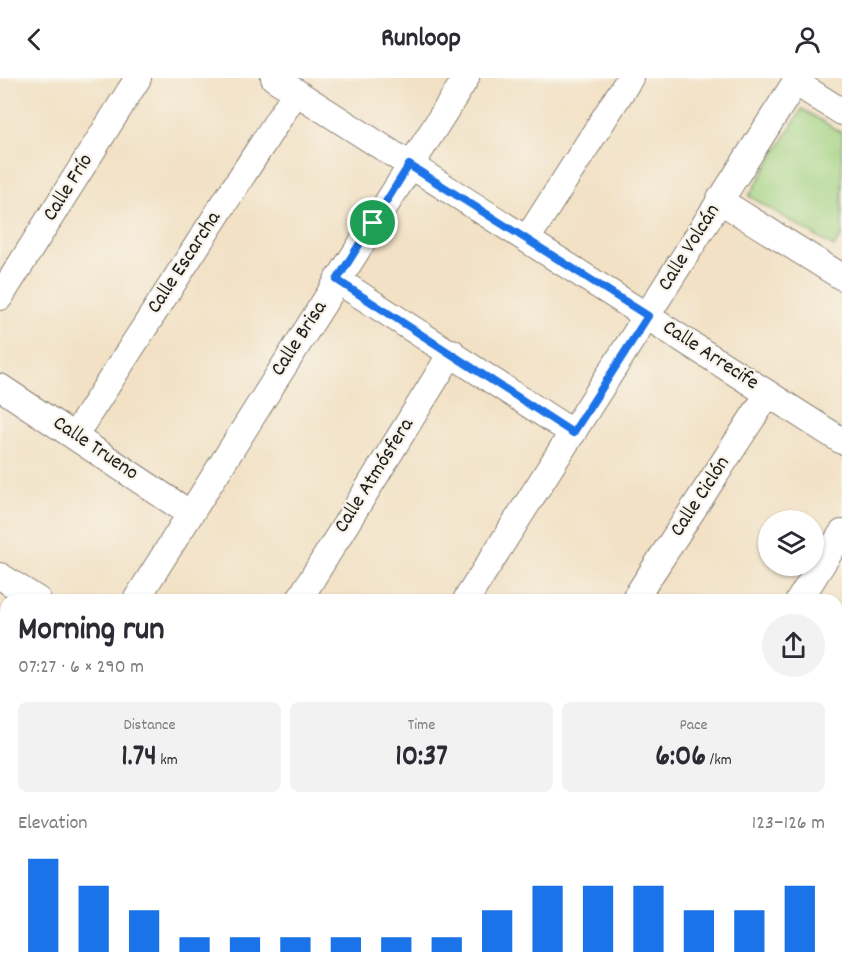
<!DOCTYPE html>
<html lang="en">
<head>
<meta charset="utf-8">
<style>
	body { margin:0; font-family:Dekko,sans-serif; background:#f2f2f3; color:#2b2b33; height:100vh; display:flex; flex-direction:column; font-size:22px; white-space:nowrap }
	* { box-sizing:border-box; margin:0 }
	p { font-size:20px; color:#7c7c81 }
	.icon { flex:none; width:33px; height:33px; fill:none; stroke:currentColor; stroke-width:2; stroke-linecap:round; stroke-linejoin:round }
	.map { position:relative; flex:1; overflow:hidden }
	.sheet { position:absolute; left:0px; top:516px; width:843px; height:386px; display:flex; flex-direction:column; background:#fff; border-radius:18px 18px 0 0; box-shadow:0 2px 4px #0004 }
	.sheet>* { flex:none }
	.controls { position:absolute; left:758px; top:432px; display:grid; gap:12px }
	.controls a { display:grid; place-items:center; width:66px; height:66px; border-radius:50%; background:#fff; box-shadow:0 2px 4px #0004; font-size:30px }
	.pin { position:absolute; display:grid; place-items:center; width:51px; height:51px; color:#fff; margin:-26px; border:3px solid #fff; border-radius:50%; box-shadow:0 2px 6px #0007 }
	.round { display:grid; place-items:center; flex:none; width:63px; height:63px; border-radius:32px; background:#f2f2f3 }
	.overview { display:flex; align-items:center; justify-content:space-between; height:102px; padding:0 18px }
	h1 { font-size:33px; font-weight:700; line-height:45px }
	.figures { display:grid; grid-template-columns:repeat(3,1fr); gap:9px; height:102px; padding:6px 18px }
	.figures div { display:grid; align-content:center; border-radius:9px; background:#f2f2f3; text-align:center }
	.figures b { font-size:30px; font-weight:700 }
	.figures small { font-size:16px; font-weight:400 }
	.figures p { font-size:16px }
	.chart { height:168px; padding:12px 18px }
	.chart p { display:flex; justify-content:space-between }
	.chart svg { width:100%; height:108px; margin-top:6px; stroke:#1a73e8; stroke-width:6 }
	header { display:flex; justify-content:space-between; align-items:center; height:78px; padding:0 18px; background:#fff; font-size:27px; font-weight:700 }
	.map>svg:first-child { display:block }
</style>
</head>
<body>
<header><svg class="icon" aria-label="back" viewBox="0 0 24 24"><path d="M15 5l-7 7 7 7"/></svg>Runloop<svg class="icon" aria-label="person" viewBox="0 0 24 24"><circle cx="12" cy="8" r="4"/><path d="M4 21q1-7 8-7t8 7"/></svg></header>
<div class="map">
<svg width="842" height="901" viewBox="0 0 842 901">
	<rect width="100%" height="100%" fill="#f7f3e8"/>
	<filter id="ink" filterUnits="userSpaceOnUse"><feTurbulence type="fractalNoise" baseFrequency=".0167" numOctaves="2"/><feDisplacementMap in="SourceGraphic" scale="12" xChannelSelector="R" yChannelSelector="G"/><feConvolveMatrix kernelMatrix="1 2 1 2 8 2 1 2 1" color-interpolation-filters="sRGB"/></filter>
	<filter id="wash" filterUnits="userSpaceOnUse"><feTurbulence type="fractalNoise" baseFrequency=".008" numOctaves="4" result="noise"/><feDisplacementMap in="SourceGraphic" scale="24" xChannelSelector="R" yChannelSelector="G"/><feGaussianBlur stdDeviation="1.35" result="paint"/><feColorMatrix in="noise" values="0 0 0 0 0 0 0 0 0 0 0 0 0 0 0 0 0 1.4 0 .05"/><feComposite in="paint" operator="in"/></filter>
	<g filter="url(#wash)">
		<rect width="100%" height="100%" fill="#f2e1c5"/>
		<path fill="#a2d281" stroke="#5f774e" stroke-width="1.5" d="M802 31 842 55V157L834 169 749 118Z"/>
		<g id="blocks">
			<g fill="#c69fd5">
				<path d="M6 755V830L0 826V764Z"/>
				<path d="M112 896H146L142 901H120Z"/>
			</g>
		</g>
	</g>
	<g filter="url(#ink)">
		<use href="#blocks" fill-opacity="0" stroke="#877e70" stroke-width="1.5"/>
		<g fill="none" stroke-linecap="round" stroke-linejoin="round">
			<g stroke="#877e70" stroke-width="28">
				<g id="minor">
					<path d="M274 0 842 363"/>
					<path d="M795 4 842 34"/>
					<path d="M719 122 842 199"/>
					<path d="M527 161 630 0"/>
					<path d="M337 202 573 355"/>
					<path d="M0 219 138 0"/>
					<path d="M0 309 189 435"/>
					<path d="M75 357 296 14"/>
					<path d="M0 498 38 522"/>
					<path d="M136 522 466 0"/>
					<path d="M299 522 452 274"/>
					<path d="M466 522 798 0"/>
					<path d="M634 522 768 316"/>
					<path d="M799 522 842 455"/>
					<path d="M837 727 842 719"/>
					<path d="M0 738 6 728"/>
					<path d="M837 799 842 792"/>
					<path d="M0 847 6 851"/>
					<path d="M77 896 86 901"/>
					<path d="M343 896 351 901"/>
					<path d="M632 896 640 901"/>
					<path d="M804 896 813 901"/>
					<path d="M225 901 229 896"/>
					<path d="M769 901 773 896"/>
				</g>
			</g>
			<use href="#minor" stroke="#fff" stroke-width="26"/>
		</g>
	</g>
	<g fill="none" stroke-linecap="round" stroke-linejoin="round" filter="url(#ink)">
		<g stroke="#fff" stroke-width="12">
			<path id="route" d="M409 87 648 238 573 355 337 202Z"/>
		</g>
		<use href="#route" stroke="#1a73e8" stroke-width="8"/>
	</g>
	<g text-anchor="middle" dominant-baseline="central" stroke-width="4.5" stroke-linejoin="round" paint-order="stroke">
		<g font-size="21" fill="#1c1c1c" stroke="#f7f3e8">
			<text transform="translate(69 110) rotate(-58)">Calle Frío</text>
			<text transform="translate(690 170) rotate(-58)">Calle Volcán</text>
			<text transform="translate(185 185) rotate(-57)">Calle Escarcha</text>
			<text transform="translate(300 261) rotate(-57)">Calle Brisa</text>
			<text transform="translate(710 278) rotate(33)">Calle Arrecife</text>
			<text transform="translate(95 371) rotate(34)">Calle Trueno</text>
			<text transform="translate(375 398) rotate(-58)">Calle Atmósfera</text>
			<text transform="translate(701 419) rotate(-57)">Calle Ciclón</text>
		</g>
	</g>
</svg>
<div class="controls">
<a><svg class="icon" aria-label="layers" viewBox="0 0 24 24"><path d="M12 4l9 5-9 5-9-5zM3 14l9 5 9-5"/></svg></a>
</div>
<div class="pin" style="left:373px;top:145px;background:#1e9e55"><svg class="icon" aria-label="arrive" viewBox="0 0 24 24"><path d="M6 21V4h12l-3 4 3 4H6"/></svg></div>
<section class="sheet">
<div class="overview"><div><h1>Morning run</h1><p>07:27 · 6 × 290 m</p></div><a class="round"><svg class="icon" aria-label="share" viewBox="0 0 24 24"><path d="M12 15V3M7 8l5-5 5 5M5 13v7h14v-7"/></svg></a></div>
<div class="figures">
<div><p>Distance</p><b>1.74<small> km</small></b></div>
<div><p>Time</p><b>10:37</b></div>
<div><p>Pace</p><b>6:06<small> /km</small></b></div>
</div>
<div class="chart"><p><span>Elevation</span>123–126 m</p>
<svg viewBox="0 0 160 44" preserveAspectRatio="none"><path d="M5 44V6M15 44V17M25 44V27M35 44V38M45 44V38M55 44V38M65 44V38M75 44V38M85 44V38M95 44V27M105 44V17M115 44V17M125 44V17M135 44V27M145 44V27M155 44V17"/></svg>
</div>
</section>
</div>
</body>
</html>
